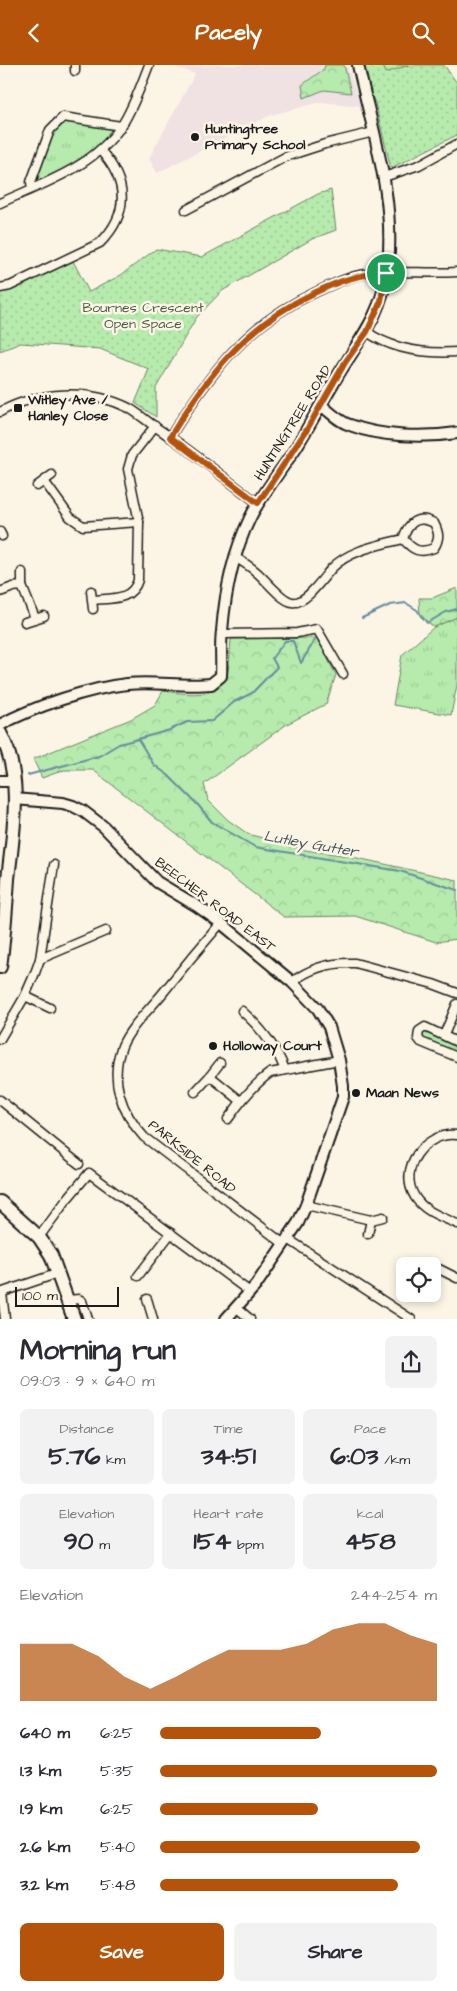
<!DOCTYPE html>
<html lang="en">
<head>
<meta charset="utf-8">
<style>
	body { margin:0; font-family:"Architects Daughter",sans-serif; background:#f2f2f3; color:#2b2b33; height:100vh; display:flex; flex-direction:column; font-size:19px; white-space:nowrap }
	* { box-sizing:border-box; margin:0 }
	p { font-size:16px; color:#7c7c81 }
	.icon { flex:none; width:28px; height:28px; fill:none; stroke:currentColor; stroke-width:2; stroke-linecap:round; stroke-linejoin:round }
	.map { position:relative; height:1254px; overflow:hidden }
	.details { display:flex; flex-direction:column; background:#fff; flex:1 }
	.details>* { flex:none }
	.controls { position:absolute; left:396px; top:1192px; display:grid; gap:10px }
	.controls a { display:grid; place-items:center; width:45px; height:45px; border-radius:8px; background:#fff; box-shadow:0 2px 8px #0003; font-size:25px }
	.scale { position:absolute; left:15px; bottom:12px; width:104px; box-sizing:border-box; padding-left:5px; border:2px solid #1c1c1c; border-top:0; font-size:14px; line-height:18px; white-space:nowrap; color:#1c1c1c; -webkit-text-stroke:4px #fcf5e5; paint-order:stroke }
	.pin { position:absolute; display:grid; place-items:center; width:42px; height:42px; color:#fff; margin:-21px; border:2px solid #fff; border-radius:50%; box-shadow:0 1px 5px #0007 }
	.round { display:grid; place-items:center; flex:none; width:52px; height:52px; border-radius:8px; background:#f2f2f3 }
	.overview { display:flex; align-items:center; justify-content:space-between; height:85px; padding:0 20px }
	h1 { font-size:28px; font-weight:800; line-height:38px }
	.stats { display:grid; grid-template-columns:repeat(3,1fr); gap:8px; height:85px; padding:5px 20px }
	.stats div { display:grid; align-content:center; border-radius:8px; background:#f2f2f3; text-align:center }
	.stats b { font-size:25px; font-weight:800 }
	.stats small { font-size:14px; font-weight:400 }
	.stats p { font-size:14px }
	.chart { height:140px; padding:10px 20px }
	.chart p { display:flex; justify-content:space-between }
	.chart svg { width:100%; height:90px; margin-top:5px; fill:#b45309; opacity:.7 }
	.action { display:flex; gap:10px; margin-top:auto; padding:10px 20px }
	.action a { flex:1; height:58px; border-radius:8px; background:#b45309; color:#fff; font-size:20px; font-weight:800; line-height:58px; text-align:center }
	.action a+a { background:#f2f2f3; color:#2b2b33 }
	ul { padding:0 20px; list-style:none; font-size:16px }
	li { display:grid; grid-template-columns:80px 60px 1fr; align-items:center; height:38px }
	li i { height:12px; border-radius:6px; background:#b45309 }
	header { display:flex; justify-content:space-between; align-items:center; height:65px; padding:0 20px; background:#b45309; color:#fff; font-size:22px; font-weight:800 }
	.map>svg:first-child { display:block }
</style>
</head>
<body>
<header><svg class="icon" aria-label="back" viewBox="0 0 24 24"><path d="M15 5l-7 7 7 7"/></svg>Pacely<svg class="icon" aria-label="search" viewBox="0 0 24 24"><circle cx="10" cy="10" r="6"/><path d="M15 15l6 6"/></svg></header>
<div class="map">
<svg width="457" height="1254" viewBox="0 0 457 1254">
	<defs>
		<pattern id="grass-tufts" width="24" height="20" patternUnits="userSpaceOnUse" patternTransform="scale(1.25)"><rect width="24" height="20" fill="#b6ebad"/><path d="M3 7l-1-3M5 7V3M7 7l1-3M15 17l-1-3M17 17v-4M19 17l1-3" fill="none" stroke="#9cc994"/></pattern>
		<pattern id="forest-crowns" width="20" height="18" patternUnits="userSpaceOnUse" patternTransform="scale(1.25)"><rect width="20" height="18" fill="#b6ebad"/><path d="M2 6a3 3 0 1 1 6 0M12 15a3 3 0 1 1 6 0" fill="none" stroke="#9cc994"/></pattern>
		<pattern id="park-dots" width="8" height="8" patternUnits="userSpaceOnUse" patternTransform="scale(1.25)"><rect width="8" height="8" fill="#b6ebad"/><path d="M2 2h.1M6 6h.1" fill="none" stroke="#9cc994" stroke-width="1.8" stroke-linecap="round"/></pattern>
	</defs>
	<rect width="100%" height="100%" fill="#fcf5e5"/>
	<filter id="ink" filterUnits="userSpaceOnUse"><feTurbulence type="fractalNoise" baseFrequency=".02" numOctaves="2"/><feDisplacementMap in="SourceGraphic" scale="10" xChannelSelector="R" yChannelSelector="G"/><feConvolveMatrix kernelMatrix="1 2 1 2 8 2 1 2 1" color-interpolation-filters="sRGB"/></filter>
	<g filter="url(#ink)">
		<path fill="#f0e1e3" d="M171 0H347L361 41 321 37 271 50 157 108 149 93 195 9Z"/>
		<g fill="url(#grass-tufts)" stroke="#698464">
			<path d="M66 54 110 62 111 65C90 95 72 101 39 115L37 109 57 59Z"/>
			<path d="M457 552V620L451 650 393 640 402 590 434 562Z"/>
			<path d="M425 967 457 981V989L422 974 421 971Z"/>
		</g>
		<g fill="url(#forest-crowns)" stroke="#698464">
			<path d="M325 0H344L351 28 324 25 304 33 302 20 324 4Z"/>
			<path d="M457 523V552L434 562 420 551 419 533H432Z"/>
			<path d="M317 573 336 610 326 639 287 659 204 719 208 735 228 755 248 769 305 785 348 791 457 815V874L436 877 355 851 284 852 93 705H64L42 713 33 694 131 654 155 640 163 626C184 628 217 636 227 610 230 599 230 585 231 574Z"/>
		</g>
		<g fill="url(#park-dots)" stroke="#698464">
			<path d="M362 0H444L457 18V70L391 103 375 38 365 16Z"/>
			<path d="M331 125 336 165 312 174 222 226 196 253 156 323V352L135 338 149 304 100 284 21 278 0 286V227L16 223 73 196 89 227 121 210 156 184 202 192 318 129Z"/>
		</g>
		<path fill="#b6ebad" stroke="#698464" d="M383 0H408L386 8Z"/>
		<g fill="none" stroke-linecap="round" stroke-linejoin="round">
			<g stroke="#658d9f" stroke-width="2">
				<path d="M362 553 390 540 406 538 417 545 427 558 446 547 457 544"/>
				<path d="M138 674 170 665 187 657 212 656 234 637 252 628 277 602 272 593 285 576H293L301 598 315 575"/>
				<path d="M28 710 99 691 119 679 138 674 154 700 168 710 198 740 212 757 255 782 400 806 457 825"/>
			</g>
			<g stroke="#1c1c1c" stroke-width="11">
				<g id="minor">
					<path d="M75 0V6"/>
					<path d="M384 112 419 100 457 79"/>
					<path d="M32 123 31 117 50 65 63 52 121 61"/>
					<path d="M0 138C44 118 94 102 122 60 134 41 141 20 149 0"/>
					<path d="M186 145 285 92 325 79 374 67"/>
					<path d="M0 223 10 221 100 178C130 148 128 116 100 85"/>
					<path d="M367 267C393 285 426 289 457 287"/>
					<path d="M0 347C38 326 89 323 129 343 139 349 148 357 157 363 192 386 224 413 258 438"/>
					<path d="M170 372C210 308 246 259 316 227 331 220 349 211 366 209 396 205 427 209 457 207"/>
					<path d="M44 416 70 452 83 461 139 457"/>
					<path d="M37 421 52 410"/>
					<path d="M0 467 2 471"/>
					<path d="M235 492C241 496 248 500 254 505 265 513 280 535 292 537 306 540 324 511 332 503 349 485 380 480 403 474 408 458 417 449 434 458 439 468 440 473 434 483 419 489 413 485 403 474"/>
					<path d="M22 521V507"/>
					<path d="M91 526 93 544"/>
					<path d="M0 527 13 522 22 521 35 553"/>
					<path d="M93 535C111 533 132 536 138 515L139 457 128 404 132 390 155 361"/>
					<path d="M25 557 44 551"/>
					<path d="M221 569 297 568 317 564 343 609"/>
					<path d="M221 858C201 881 181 905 162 929 149 945 130 962 122 981 109 1014 121 1047 144 1072L284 1179"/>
					<path d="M40 894 106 866"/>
					<path d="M292 917C311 902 331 897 355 898L433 919 457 928"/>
					<path d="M25 931 50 943"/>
					<path d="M242 946C261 963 276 981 285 1005"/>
					<path d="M444 970 457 939"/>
					<path d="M0 974 25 931 35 908 40 894 54 800"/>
					<path d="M457 977 425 962 419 966 418 973 421 977 457 992"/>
					<path d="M220 998 210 1011 241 1036"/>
					<path d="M195 1027 210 1011"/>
					<path d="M0 1035 79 1099"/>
					<path d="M228 1054C240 1037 253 1020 270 1008L339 995"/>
					<path d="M457 1070C425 1066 397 1104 415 1132 424 1147 443 1152 457 1159"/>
					<path d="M68 1133 89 1108 250 1227"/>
					<path d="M306 1140 371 1155"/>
					<path d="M368 1169 371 1155 383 1152"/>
					<path d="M39 1172 65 1137"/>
					<path d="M288 1174 411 1254"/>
					<path d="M437 1203 457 1213"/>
					<path d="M138 1211 171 1168"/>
					<path d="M0 1228 59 1208"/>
					<path d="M2 1228 5 1254"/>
					<path d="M147 1234 153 1254"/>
					<path d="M68 1235 79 1234 82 1236 88 1254"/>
					<path d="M237 1243 250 1254"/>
				</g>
			</g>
			<g stroke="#1c1c1c" stroke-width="14">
				<g id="tertiary">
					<path d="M321 340C330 347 339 357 350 360 381 372 424 373 457 368"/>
					<path d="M0 660C33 642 89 623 127 619 155 616 183 622 211 619L221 611C222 596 220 581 222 566 225 528 233 488 250 453 262 429 280 407 295 384 313 355 328 325 347 296 367 264 381 246 387 208 397 138 373 68 358 0"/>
					<path d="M0 716H13"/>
					<path d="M14 734 63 738 73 741 83 746 104 762 157 817 197 841 221 858 292 917 318 944 329 962 339 995 343 1021V1032L306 1140 298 1158 256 1220 226 1254"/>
				</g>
			</g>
			<g stroke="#1c1c1c" stroke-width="16">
				<g id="trunk">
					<path d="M0 668C24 711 13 768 8 814 6 844 4 873 0 902"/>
					<path d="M0 1137 39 1172 51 1190 74 1254"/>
				</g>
			</g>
			<use href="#minor" stroke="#fcf5e5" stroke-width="8"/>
			<use href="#tertiary" stroke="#fcf5e5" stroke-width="10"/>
			<use href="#trunk" stroke="#fcf5e5" stroke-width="12"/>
		</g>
	</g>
	<g fill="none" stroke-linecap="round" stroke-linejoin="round" filter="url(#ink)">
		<g stroke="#fff" stroke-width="10">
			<path id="route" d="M386 208 381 236 367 267 346 296 306 366 258 438 170 372C208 310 246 260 314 228 339 216 358 209 386 208Z"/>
		</g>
		<use href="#route" stroke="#b45309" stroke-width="6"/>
	</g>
	<g fill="#1c1c1c" stroke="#fcf5e5" stroke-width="2">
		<circle cx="195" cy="72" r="5"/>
		<rect x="13" y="338" width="10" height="10" rx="2.5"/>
		<circle cx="213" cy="981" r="5"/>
		<circle cx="356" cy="1028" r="5"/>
	</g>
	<g text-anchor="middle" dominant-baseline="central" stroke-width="5" stroke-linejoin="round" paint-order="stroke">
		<g font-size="14" font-weight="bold" fill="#1c1c1c" stroke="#fcf5e5" text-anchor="start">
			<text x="205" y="64">Huntingtree<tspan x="205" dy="16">Primary School</tspan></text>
			<text x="28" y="335">Witley Ave /<tspan x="28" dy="16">Hanley Close</tspan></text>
			<text x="223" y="981">Holloway Court</text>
			<text x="366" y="1028">Maan News</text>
		</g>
		<g font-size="14" fill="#4a5a48" stroke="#fcf5e5">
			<text x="143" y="243">Bournes Crescent<tspan x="143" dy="16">Open Space</tspan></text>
		</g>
		<g font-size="14" fill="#1c1c1c" stroke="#fcf5e5">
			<text transform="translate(293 358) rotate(-58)">HUNTINGTREE ROAD</text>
			<text transform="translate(215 840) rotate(37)">BEECHER ROAD EAST</text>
			<text transform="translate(192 1092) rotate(39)">PARKSIDE ROAD</text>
		</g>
		<g font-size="15" font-style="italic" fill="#40545e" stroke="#fcf5e5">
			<text transform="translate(311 779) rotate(10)">Lutley Gutter</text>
		</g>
	</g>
</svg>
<div class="controls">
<a><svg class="icon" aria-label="locate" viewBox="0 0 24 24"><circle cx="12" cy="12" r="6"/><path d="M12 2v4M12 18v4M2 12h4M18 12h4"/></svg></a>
</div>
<div class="scale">100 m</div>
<div class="pin" style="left:386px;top:208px;background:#1e9e55"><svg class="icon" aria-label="arrive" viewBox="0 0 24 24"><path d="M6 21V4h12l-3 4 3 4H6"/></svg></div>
</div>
<section class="details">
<div class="overview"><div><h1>Morning run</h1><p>09:03 · 9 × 640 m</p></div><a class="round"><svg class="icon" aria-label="share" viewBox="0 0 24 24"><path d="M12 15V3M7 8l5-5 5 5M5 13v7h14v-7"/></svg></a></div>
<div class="stats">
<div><p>Distance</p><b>5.76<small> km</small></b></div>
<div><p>Time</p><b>34:51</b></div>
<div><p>Pace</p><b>6:03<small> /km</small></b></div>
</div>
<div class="stats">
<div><p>Elevation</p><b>90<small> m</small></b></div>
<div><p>Heart rate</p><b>154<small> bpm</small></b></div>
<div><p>kcal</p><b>458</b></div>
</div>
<div class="chart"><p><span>Elevation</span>244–254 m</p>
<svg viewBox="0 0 160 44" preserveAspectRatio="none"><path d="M0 44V16L10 16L20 16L30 22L40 32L50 38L60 32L70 25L80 19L90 19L100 19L110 16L120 9L130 6L140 6L150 12L160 16V44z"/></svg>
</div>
<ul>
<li><b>640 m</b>6:25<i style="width:58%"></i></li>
<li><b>1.3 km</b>5:35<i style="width:100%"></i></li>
<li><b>1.9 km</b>6:25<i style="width:57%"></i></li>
<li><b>2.6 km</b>5:40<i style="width:94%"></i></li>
<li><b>3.2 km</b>5:48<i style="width:86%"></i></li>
</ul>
<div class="action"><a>Save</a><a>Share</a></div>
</section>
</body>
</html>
